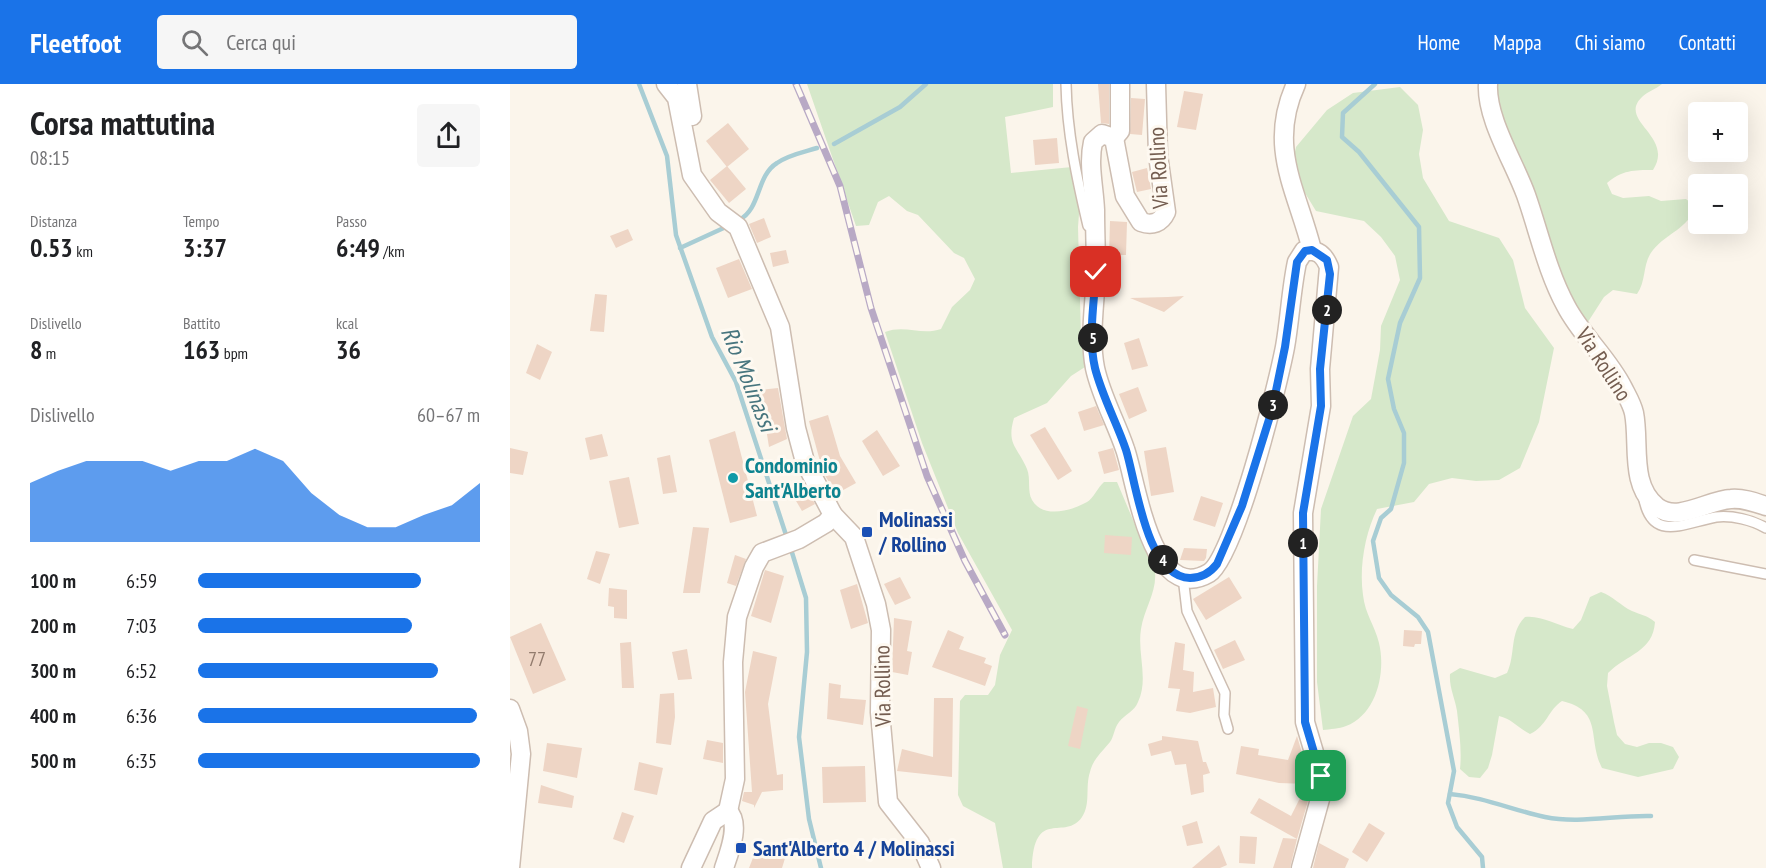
<!DOCTYPE html>
<html lang="it">
<head>
<meta charset="utf-8">
<style>
	body { margin:0; font-family:"PT Sans Narrow",sans-serif; background:#f6f6f6; color:#202124; height:100vh; display:flex; flex-direction:column; font-size:22px; white-space:nowrap }
	* { box-sizing:border-box; margin:0 }
	p { font-size:20px; color:#757577 }
	.icon { flex:none; width:33px; height:33px; fill:none; stroke:currentColor; stroke-width:2; stroke-linecap:round; stroke-linejoin:round }
	.map { position:relative; flex:1; overflow:hidden }
	.drawer { display:flex; flex-direction:column; background:#fff; width:510px }
	.drawer>* { flex:none }
	.tools { position:absolute; left:1178px; top:18px; display:grid; gap:12px }
	.tools a { display:grid; place-items:center; width:60px; height:60px; border-radius:6px; background:#fff; box-shadow:0 6px 24px #0002; font-size:30px }
	.pin { position:absolute; display:grid; place-items:center; width:51px; height:51px; color:#fff; margin:-26px; border-radius:12px; box-shadow:0 3px 9px #0006 }
	.km { position:absolute; width:30px; height:30px; margin:-15px; border-radius:50%; background:#222; color:#fff; font-size:16px; line-height:30px; text-align:center }
	.round { display:grid; place-items:center; flex:none; width:63px; height:63px; border-radius:6px; background:#f6f6f6 }
	.headline { display:flex; align-items:center; justify-content:space-between; height:102px; padding:0 30px }
	h1 { font-size:33px; font-weight:800; line-height:45px }
	.stats { display:grid; grid-template-columns:repeat(3,1fr); gap:9px; height:102px; padding:6px 30px }
	.stats div { display:grid; align-content:center }
	.stats b { font-size:26px; font-weight:800 }
	.stats small { font-size:16px; font-weight:400 }
	.stats p { font-size:16px }
	.chart { height:168px; padding:12px 30px }
	.chart p { display:flex; justify-content:space-between }
	.chart svg { width:100%; height:108px; margin-top:6px; fill:#1a73e8; opacity:.7 }
	ul { padding:0 30px; list-style:none; font-size:20px }
	li { display:grid; grid-template-columns:96px 72px 1fr; align-items:center; height:45px }
	li i { height:15px; border-radius:8px; background:#1a73e8 }
	header { display:flex; align-items:center; gap:36px; box-sizing:border-box; height:84px; padding:0 30px; background:#1a73e8; color:#fff }
	header strong { font-size:28px }
	nav { display:flex; gap:33px; margin-inline-start:auto; font-size:21px }
	.search { width:420px; height:54px; background:#f6f6f6; display:flex; align-items:center; gap:15px; box-sizing:border-box; padding:0 21px; border-radius:6px; color:#757577; font-size:22px }
	main { display:flex; flex:1; min-height:0 }
	.map>svg:first-child { display:block }
</style>
</head>
<body>
<header>
<strong>Fleetfoot</strong>
<div class="search"><svg class="icon" aria-label="search" viewBox="0 0 24 24"><circle cx="10" cy="10" r="6"/><path d="M15 15l6 6"/></svg>Cerca qui</div>
<nav><a>Home</a><a>Mappa</a><a>Chi siamo</a><a>Contatti</a></nav>
</header>
<main>
<section class="drawer">
<div class="headline"><div><h1>Corsa mattutina</h1><p>08:15</p></div><a class="round"><svg class="icon" aria-label="share" viewBox="0 0 24 24"><path d="M12 15V3M7 8l5-5 5 5M5 13v7h14v-7"/></svg></a></div>
<div class="stats">
<div><p>Distanza</p><b>0.53<small> km</small></b></div>
<div><p>Tempo</p><b>3:37</b></div>
<div><p>Passo</p><b>6:49<small> /km</small></b></div>
</div>
<div class="stats">
<div><p>Dislivello</p><b>8<small> m</small></b></div>
<div><p>Battito</p><b>163<small> bpm</small></b></div>
<div><p>kcal</p><b>36</b></div>
</div>
<div class="chart"><p><span>Dislivello</span>60–67 m</p>
<svg viewBox="0 0 160 44" preserveAspectRatio="none"><path d="M0 44V20L10 15L20 11L30 11L40 11L50 15L60 11L70 11L80 6L90 11L100 24L110 33L120 38L130 38L140 33L150 29L160 20V44z"/></svg>
</div>
<ul>
<li><b>100 m</b>6:59<i style="width:79%"></i></li>
<li><b>200 m</b>7:03<i style="width:76%"></i></li>
<li><b>300 m</b>6:52<i style="width:85%"></i></li>
<li><b>400 m</b>6:36<i style="width:99%"></i></li>
<li><b>500 m</b>6:35<i style="width:100%"></i></li>
</ul>
</section>
<div class="map">
<svg width="1256" height="784" viewBox="0 0 1256 784">
	<rect width="100%" height="100%" fill="#fbf5eb"/>
	<g fill="#d6e8ca">
		<path d="M297 0H543V23L495 33 501 89 562 83 571 104 568 143 571 253 575 283 561 292 537 319 504 334C496 361 508 363 517 385 521 395 517 407 522 416 533 435 561 427 577 418 583 415 588 403 594 398H607L645 488C647 508 634 525 631 545 627 569 639 595 628 618 624 628 615 630 609 638 604 644 604 653 600 658 592 668 583 675 580 688 575 703 581 720 572 733 555 758 524 722 522 784H493L485 739 453 722 448 711 450 617 455 611H478L485 601 490 571 502 546 448 449 412 359 375 248C395 240 411 252 431 245L442 223 460 206 465 195 454 174 444 169 408 131 397 127 379 112 368 118 359 141 346 142Z"/>
		<path d="M988 0H1152C1146 5 1137 8 1132 13 1107 37 1165 52 1143 86 1124 86 1112 86 1097 99L1102 110 1113 114 1139 112 1151 117 1176 115 1186 123C1177 145 1157 149 1143 166 1132 179 1137 196 1127 210L1103 206 1094 213 1076 241 1048 192 1031 124 993 38 987 10Z"/>
		<path d="M890 3 908 21 913 46 909 70 913 94 939 137 989 154 1003 176 1015 224 1044 264 1029 338 1010 384 989 396 966 397 942 394 919 400 904 418 867 425C855 450 849 483 853 511 855 530 865 542 869 559 876 588 867 630 836 642 829 645 820 645 813 646L807 598V502L811 425 843 332 861 315 870 266 871 242 890 196 885 172 871 153 854 137 806 127 781 86 786 63 817 26 843 9Z"/>
		<path d="M1091 508C1103 512 1111 522 1122 527 1131 531 1137 531 1145 538 1143 568 1117 570 1098 589L1097 602 1104 638 1107 651 1115 660 1127 663 1139 659H1151L1163 663 1169 673 1163 685 1128 693 1092 684C1077 654 1094 627 1052 617 1038 626 1037 642 1020 650 1008 644 1002 635 989 632L982 671 978 684 970 694 959 693 950 685C952 666 949 646 947 627 945 614 939 604 940 590L950 584 985 594 997 589C1006 570 999 549 1015 533 1031 531 1046 541 1063 545L1071 536 1080 513Z"/>
	</g>
	<g fill="none" stroke-linecap="round" stroke-linejoin="round">
		<g stroke="#a8cdd4" stroke-width="4.5">
			<path d="M129 0 157 72 166 151 202 253 226 298 277 454"/>
			<path d="M865 0 833 29 832 53 849 68 909 143 910 194 890 239 878 295 884 325 894 349V379L881 425 871 434 863 457 869 494 881 511 908 533 918 548 944 687 938 719 947 743 972 773 973 784"/>
			<path d="M324 60 390 23 416 0"/>
			<path d="M229 136C251 125 246 92 267 79 278 71 294 68 307 64"/>
			<path d="M170 164 218 142"/>
			<path d="M280 462 296 514 297 568 289 653 299 735 311 784"/>
			<path d="M940 710C974 713 1002 726 1035 733 1069 740 1106 731 1141 732"/>
		</g>
	</g>
	<g fill="#eed5c5">
		<path d="M588 0H599V40L591 39Z"/>
		<path d="M674 7 693 10 686 46 667 43Z"/>
		<path d="M621 14 635 15 632 51 620 50Z"/>
		<path d="M218 39 239 65 217 83 196 57Z"/>
		<path d="M547 54 549 79 525 81 523 56Z"/>
		<path d="M217 82 236 105 219 119 200 96Z"/>
		<path d="M637 84 641 105 627 108 622 88Z"/>
		<path d="M254 134 261 153 247 159 239 140Z"/>
		<path d="M600 137 617 138 616 171H599Z"/>
		<path d="M118 145 123 156 106 164 100 152Z"/>
		<path d="M276 166 279 179 263 183 260 169Z"/>
		<path d="M229 175 242 205 218 214 206 184Z"/>
		<path d="M85 210 97 211 94 248 80 247Z"/>
		<path d="M674 212 654 228 620 214 658 213Z"/>
		<path d="M629 254 638 282 622 286 614 259Z"/>
		<path d="M27 260 42 268 30 296 16 289Z"/>
		<path d="M628 303 637 327 619 335 609 310Z"/>
		<path d="M268 304 277 355 259 363 250 306Z"/>
		<path d="M586 322 594 341 574 347 568 328Z"/>
		<path d="M318 331 330 372 346 399 326 410 313 388 299 337Z"/>
		<path d="M535 343 562 387 548 396 520 351Z"/>
		<path d="M367 346 390 382 373 392 352 357Z"/>
		<path d="M225 347 247 432 220 439 199 356Z"/>
		<path d="M92 350 98 372 80 376 75 354Z"/>
		<path d="M656 363 664 408 641 412 634 367Z"/>
		<path d="M0 364 18 368 13 391 0 389Z"/>
		<path d="M603 364 609 386 594 390 588 368Z"/>
		<path d="M160 371 167 408 153 410 147 374Z"/>
		<path d="M119 393 129 440 109 444 99 397Z"/>
		<path d="M293 398 305 420 292 427 279 405Z"/>
		<path d="M691 412 713 419 705 443 683 436Z"/>
		<path d="M183 443 199 444 190 509H173Z"/>
		<path d="M595 451 622 453 621 471 594 469Z"/>
		<path d="M674 464 697 465 696 474 694 477 670 476Z"/>
		<path d="M86 467 100 470 90 500 77 495Z"/>
		<path d="M225 471 236 475 226 502 217 499Z"/>
		<path d="M255 486 274 492 261 539 241 532Z"/>
		<path d="M390 493 401 514 385 521 374 500Z"/>
		<path d="M719 493 732 514 696 536 683 515Z"/>
		<path d="M347 500 358 539 341 545 330 506Z"/>
		<path d="M99 504 117 506V535L104 534V523L98 522Z"/>
		<path d="M384 534 402 537 397 567 402 568 398 591 382 588Z"/>
		<path d="M31 539 56 596 23 610 0 553Z"/>
		<path d="M438 546 454 553 449 565 476 574 474 579 482 582 475 602 422 583Z"/>
		<path d="M894 546 912 547 911 560H905L904 563 893 562Z"/>
		<path d="M725 556 735 576 713 585 704 566Z"/>
		<path d="M121 558 124 604H112L110 559Z"/>
		<path d="M665 558 675 560 673 586 684 588 683 608 703 604 706 623 680 629 666 627 670 605 658 604Z"/>
		<path d="M177 565 182 595 168 596 162 568Z"/>
		<path d="M243 567 267 573 258 620 267 691 273 690V706L252 708 244 724V721L232 717 234 708H242L235 608Z"/>
		<path d="M319 599 331 601 330 614 356 616 353 641 317 635Z"/>
		<path d="M164 609 165 633 161 661 146 659 150 610Z"/>
		<path d="M424 614H443L442 693 387 687 392 665 423 673Z"/>
		<path d="M567 622 578 625 570 665 558 662Z"/>
		<path d="M652 652 688 657 693 678H696L700 689 693 691 694 708 681 711 676 680 665 681 661 667 641 672 638 660 652 656Z"/>
		<path d="M787 652 798 689V717L787 755 740 729 749 714 781 732 797 700 769 699 726 690 731 662 749 665 748 671 778 676Z"/>
		<path d="M197 656 213 659V679L193 675Z"/>
		<path d="M37 659 72 664 67 694 33 687Z"/>
		<path d="M129 678 153 684 147 711 124 706Z"/>
		<path d="M355 682 356 718 313 719 312 683Z"/>
		<path d="M31 701 64 712 62 724 28 719Z"/>
		<path d="M112 728 124 732 114 759 103 755Z"/>
		<path d="M687 737 693 759 677 762 672 742Z"/>
		<path d="M859 739 875 749 857 778 842 768Z"/>
		<path d="M730 752 747 753 745 780 729 779Z"/>
		<path d="M773 754 787 755 780 784H763Z"/>
		<path d="M809 759 839 775 835 784H803Z"/>
		<path d="M248 761 276 771 272 784H239Z"/>
		<path d="M709 761 717 781 710 784H682Z"/>
	</g>
	<g fill="none" stroke-linecap="round" stroke-linejoin="round">
		<g stroke="#cdbdb1" stroke-width="12">
			<g id="lane">
				<path d="M556 0C557 49 567 95 578 142"/>
				<path d="M1133 411C1141 460 1173 439 1206 433 1222 431 1242 436 1256 444"/>
				<path d="M1184 476 1256 490"/>
				<path d="M673 493 677 527 715 609 714 631 718 645"/>
			</g>
		</g>
		<g stroke="#cdbdb1" stroke-width="21">
			<g id="street">
				<path d="M156 0 167 14 182 91 208 128 228 143 270 243 286 344 295 378 323 431"/>
				<path d="M177 0 182 32"/>
				<path d="M646 0 648 71 656 128C651 139 642 142 631 138L615 112 604 54 592 50 583 58C578 80 584 103 585 126 585 147 586 168 586 189 585 220 579 253 585 284 591 312 606 338 615 365 626 395 641 523 699 489 725 473 768 300 775 263 780 235 781 206 787 178L794 167C808 165 814 171 819 183L810 285 811 322 793 429 795 638 811 692 810 715 791 784"/>
				<path d="M786 0C757 63 787 106 802 166"/>
				<path d="M978 0C976 34 1004 78 1016 111 1029 148 1037 187 1056 222 1071 251 1098 274 1113 304 1117 312 1122 320 1124 329 1130 359 1119 401 1147 423 1168 439 1198 416 1221 415 1233 414 1244 418 1256 422"/>
				<path d="M604 54 610 47V0"/>
				<path d="M0 625 8 647 11 670 0 784"/>
				<path d="M218 727 225 695 223 578 227 533 244 483 252 469 289 455 316 439 323 431 344 453 366 520 371 546 370 628 378 718 410 759 421 784"/>
				<path d="M181 784 203 737 218 727"/>
				<path d="M214 784C219 769 231 740 218 727"/>
			</g>
		</g>
		<use href="#lane" stroke="#fff" stroke-width="9"/>
		<use href="#street" stroke="#fff" stroke-width="18"/>
		<g stroke="#b8a9c5" stroke-width="7">
			<path id="rail" d="M286 0 330 102 361 224 417 392 455 477 495 551"/>
		</g>
		<use href="#rail" stroke="#fef9f1" stroke-width="4.5" stroke-dasharray="14" stroke-linecap="butt"/>
	</g>
	<g fill="none" stroke-linecap="round" stroke-linejoin="round">
		<g stroke="#fff" stroke-width="12">
			<path id="route" d="M586 188C584 219 578 254 585 284 592 312 607 339 616 366 626 397 636 493 680 494 691 494 700 489 707 480L732 422 762 326 775 263 787 178 795 167 802 166 817 176 820 190 810 285 811 322 793 429 795 638 811 692"/>
		</g>
		<use href="#route" stroke="#1a73e8" stroke-width="8"/>
	</g>
	<circle fill="#0f9aa8" stroke="#fef9f1" stroke-width="2" cx="223" cy="394" r="6"/>
	<g fill="#1a4fb4" stroke="#fef9f1" stroke-width="2">
		<rect x="351" y="442" width="12" height="12" rx="3"/>
		<rect x="225" y="758" width="12" height="12" rx="3"/>
	</g>
	<g text-anchor="middle" dominant-baseline="central" stroke-width="6" stroke-linejoin="round" paint-order="stroke">
		<g font-size="20" fill="#927b6d">
			<text x="27" y="575">77</text>
		</g>
		<g font-size="22" fill="#745d50" stroke="#fef9f1">
			<text transform="translate(648 84) rotate(-93)">Via Rollino</text>
			<text transform="translate(1094 280) rotate(57)">Via Rollino</text>
			<text transform="translate(372 602) rotate(-91)">Via Rollino</text>
		</g>
		<g font-size="22" font-weight="bold" fill="#0d838f" stroke="#fef9f1" text-anchor="start">
			<text x="235" y="381">Condominio<tspan x="235" dy="25">Sant'Alberto</tspan></text>
		</g>
		<g font-size="22" font-weight="bold" fill="#164399" stroke="#fef9f1" text-anchor="start">
			<text x="369" y="435">Molinassi<tspan x="369" dy="25">/ Rollino</tspan></text>
			<text x="243" y="764">Sant'Alberto 4 / Molinassi</text>
		</g>
		<g font-size="24" font-style="italic" fill="#47757e" stroke="#fef9f1">
			<text transform="translate(239 295) rotate(68)">Rio Molinassi</text>
		</g>
	</g>
</svg>
<div class="tools">
<a>+</a>
<a>−</a>
</div>
<div class="pin" style="left:811px;top:692px;background:#1e9e55"><svg class="icon" aria-label="arrive" viewBox="0 0 24 24"><path d="M6 21V4h12l-3 4 3 4H6"/></svg></div>
<div class="pin" style="left:586px;top:188px;background:#d93025"><svg class="icon" aria-label="check" viewBox="0 0 24 24"><path d="M5 12l5 5 9-10"/></svg></div>
<b class="km" style="left:793px;top:459px">1</b>
<b class="km" style="left:817px;top:226px">2</b>
<b class="km" style="left:763px;top:321px">3</b>
<b class="km" style="left:653px;top:476px">4</b>
<b class="km" style="left:583px;top:254px">5</b>
</div>
</main>
</body>
</html>
